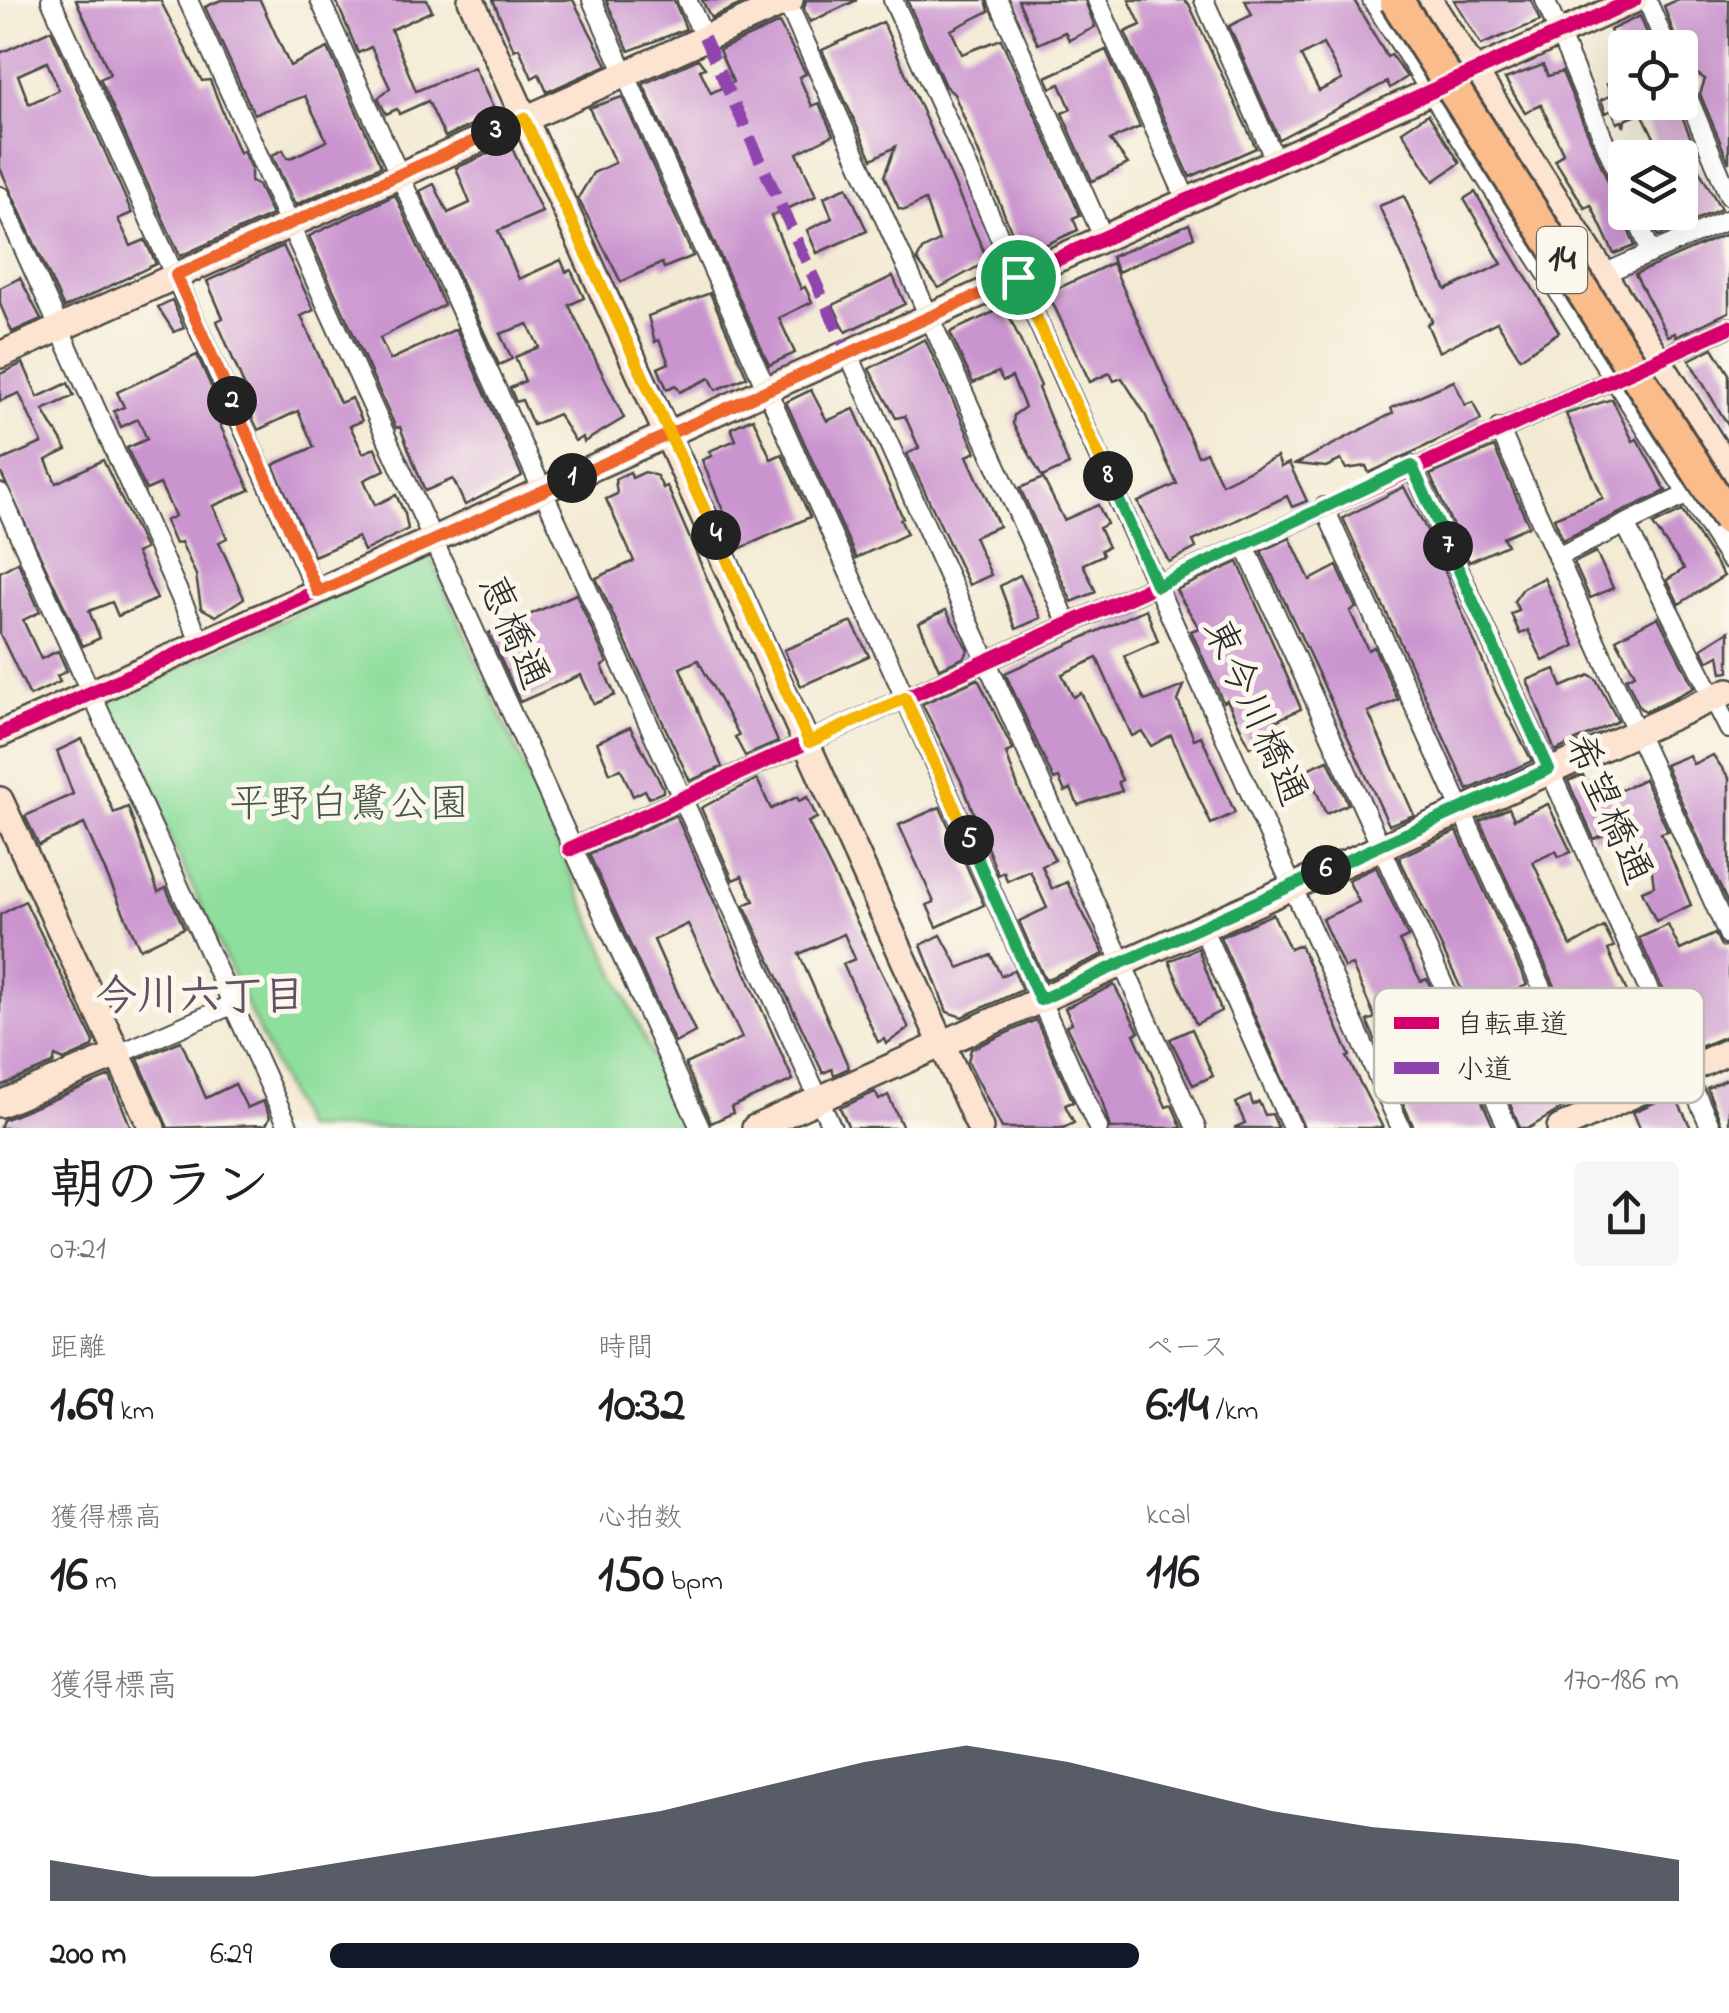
<!DOCTYPE html>
<html lang="ja">
<head>
<meta charset="utf-8">
<style>
	body { margin:0; font-family:"Indie Flower","Klee One",sans-serif; background:#f6f6f6; color:#202124; height:100vh; display:flex; flex-direction:column; font-size:38px; white-space:nowrap }
	* { box-sizing:border-box; margin:0 }
	p { font-size:32px; color:#757577 }
	.icon { flex:none; width:55px; height:55px; fill:none; stroke:currentColor; stroke-width:2; stroke-linecap:round; stroke-linejoin:round }
	.map { position:relative; height:1128px; overflow:hidden }
	.details { display:flex; flex-direction:column; background:#fff; flex:1 }
	.details>* { flex:none }
	.controls { position:absolute; left:1608px; top:30px; display:grid; gap:20px }
	.controls a { display:grid; place-items:center; width:90px; height:90px; border-radius:10px; background:#fff; box-shadow:0 10px 40px #0002; font-size:50px }
	.pin { position:absolute; display:grid; place-items:center; width:85px; height:85px; color:#fff; margin:-42px; border:5px solid #fff; border-radius:50%; box-shadow:0 2px 10px #0007 }
	.km { position:absolute; width:50px; height:50px; margin:-25px; border-radius:50%; background:#222; color:#fff; font-size:28px; line-height:50px; text-align:center }
	.round { display:grid; place-items:center; flex:none; width:105px; height:105px; border-radius:10px; background:#f6f6f6 }
	.headline { display:flex; align-items:center; justify-content:space-between; height:170px; padding:0 50px }
	h1 { font-size:55px; font-weight:700; line-height:75px }
	.stats { display:grid; grid-template-columns:repeat(3,1fr); gap:15px; height:170px; padding:10px 50px }
	.stats div { display:grid; align-content:center }
	.stats b { font-size:50px; font-weight:700 }
	.stats small { font-size:28px; font-weight:400 }
	.stats p { font-size:28px }
	.chart { height:280px; padding:20px 50px }
	.chart p { display:flex; justify-content:space-between }
	.chart svg { width:100%; height:180px; margin-top:10px; fill:#111827; opacity:.7 }
	ul { padding:0 50px; list-style:none; font-size:32px }
	li { display:grid; grid-template-columns:160px 120px 1fr; align-items:center; height:75px }
	li i { height:25px; border-radius:12px; background:#111827 }
	.map>svg:first-child { display:block }
</style>
</head>
<body>
<div class="map">
<svg width="1729" height="1128" viewBox="0 0 1729 1128">
	<rect width="100%" height="100%" fill="#fbf7ec"/>
	<filter id="ink" filterUnits="userSpaceOnUse"><feTurbulence type="fractalNoise" baseFrequency=".01" numOctaves="2"/><feDisplacementMap in="SourceGraphic" scale="20" xChannelSelector="R" yChannelSelector="G"/><feConvolveMatrix kernelMatrix="1 2 1 2 8 2 1 2 1" color-interpolation-filters="sRGB"/></filter>
	<filter id="wash" filterUnits="userSpaceOnUse"><feTurbulence type="fractalNoise" baseFrequency=".0048" numOctaves="4" result="noise"/><feDisplacementMap in="SourceGraphic" scale="40" xChannelSelector="R" yChannelSelector="G"/><feGaussianBlur stdDeviation="2.25" result="paint"/><feColorMatrix in="noise" values="0 0 0 0 0 0 0 0 0 0 0 0 0 0 0 0 0 1.4 0 .05"/><feComposite in="paint" operator="in"/></filter>
	<g filter="url(#wash)">
		<rect width="100%" height="100%" fill="#f3ead3"/>
		<path fill="#8ede9d" stroke="#5c8464" stroke-width="2.5" d="M428 551 684 1128H303L108 702Z"/>
		<g id="blocks">
			<g fill="#ca94cf" fill-rule="evenodd">
				<path d="M76 0H160L202 81 210 80 239 153 243 151 251 169V182L258 185 272 215 180 256 100 79 110 74Z"/>
				<path d="M221 0H260L290 66 328 48 381 166 295 205 272 155 283 150 287 158 293 157 327 141 305 96 254 114 205 7Z"/>
				<path d="M336 0H427L432 11 391 30 416 91 474 67 496 114 445 137 428 101 399 114 397 109 386 114 378 98 390 88 371 47 358 53Z"/>
				<path d="M493 0H573L607 65 547 92 539 74 532 78 519 48 514 50Z"/>
				<path d="M606 0H674L686 29 629 51Z"/>
				<path d="M702 0H750L711 18Z"/>
				<path d="M806 0H857L810 22 804 9Z"/>
				<path d="M907 0H986L989 11 951 30 962 54 1001 39 1080 215 1073 218 1078 230 1032 251 1016 242 954 94 945 86Z"/>
				<path d="M1018 0H1085L1095 27 1069 40 1065 32 1038 44Z"/>
				<path d="M1129 0H1184L1189 4 1256 148 1190 177 1125 32 1141 25Z"/>
				<path d="M1245 0H1354L1387 57 1391 55 1407 77 1390 88 1387 82 1279 139 1229 26 1252 15ZM1323 44 1342 80 1319 91 1301 56Z"/>
				<path d="M1454 0H1531L1540 21 1481 45Z"/>
				<path d="M1677 0H1729V163L1700 94 1705 79 1686 67 1667 15 1664 6Z"/>
				<path d="M1640 16 1653 48H1618L1610 30Z"/>
				<path d="M883 22 988 261 939 288 917 260 922 250 939 241 925 200 905 210 899 209 884 176 895 147 872 159 822 50Z"/>
				<path d="M779 23 806 74 799 77 812 106 819 103 833 135 797 153 816 196 771 216 801 289 805 287 812 302 779 318 795 353 769 365 643 84 698 59 705 68 700 70 711 93 733 82 719 50Z"/>
				<path d="M51 30 132 213 118 219 131 246 145 240 156 264 64 308 0 168V53ZM47 62 59 90 29 104 18 75Z"/>
				<path d="M1106 50 1140 127 1110 140 1128 164 1092 181 1062 113 1071 109 1060 84 1051 88 1046 77Z"/>
				<path d="M1543 65 1548 76 1562 72 1635 246 1614 254 1591 205 1585 208 1555 160 1563 153 1541 105 1525 113 1505 79Z"/>
				<path d="M1625 77V102H1676L1697 153 1691 156 1721 209 1658 236 1648 212H1680V158L1662 154 1642 113 1625 120 1624 127 1622 121 1617 123 1612 110 1606 113 1601 100 1612 95 1607 84Z"/>
				<path d="M622 97 693 256 664 268 662 263 621 282 578 198 593 173 615 163 589 108Z"/>
				<path d="M1428 114 1460 163 1434 181 1402 131Z"/>
				<path d="M510 144 542 212 498 231 519 279 561 260 566 272 571 270 584 298 569 305 624 418 584 442 583 437 575 441 558 414 533 425 522 400 516 402 510 388 525 381 515 357 539 347 528 324 500 334 512 359 499 365 420 191 434 184 448 213 470 203 456 168Z"/>
				<path d="M847 187 867 231 817 253 807 230 832 218 824 197Z"/>
				<path d="M1475 192 1559 332 1520 358 1497 322 1439 352 1427 324 1432 321 1379 206 1404 196 1446 290 1502 264 1464 199Z"/>
				<path d="M395 195 444 305 380 338 390 360 456 329 522 476 465 505 453 479 425 491 400 427 396 428 309 236Z"/>
				<path d="M1189 224 1194 237 1118 272 1111 257Z"/>
				<path d="M1729 233V312L1676 337 1675 333 1668 336 1635 274Z"/>
				<path d="M283 246 314 310 301 316 340 403 352 398 362 421 350 426 363 453 375 448 385 470 364 480 375 505 396 495 405 514 408 529 364 551 358 537 314 556 273 465 314 447 298 411 258 430 249 411 254 409 217 321 223 318 207 281Z"/>
				<path d="M1112 263 1198 456 1206 452 1222 484 1277 457 1281 467 1289 463 1307 501 1292 507 1287 496 1193 541 1196 548 1169 562 1138 502 1177 484 1144 412 1122 378 1114 381 1110 373 1090 382 1048 293Z"/>
				<path d="M893 276 905 304 846 332 833 305Z"/>
				<path d="M20 278 41 319 12 332 0 304V288Z"/>
				<path d="M710 293 747 377 716 390 710 378 680 392 676 385 667 389 658 368 669 363 659 340 655 342 648 316Z"/>
				<path d="M172 300 184 328 174 332 158 307Z"/>
				<path d="M1005 307 1041 386 1038 388 1069 465 1042 477 1013 424 1014 415 1025 407 1012 377 1003 381 998 372 973 383 950 332Z"/>
				<path d="M925 339 976 452 967 456 999 526 974 537 991 575 969 585 907 454 919 448 905 416 896 418 869 369Z"/>
				<path d="M1713 348 1729 374V427L1689 360Z"/>
				<path d="M197 355 227 422 220 425 250 490 213 506 227 538 219 542 244 598 216 616 201 608 196 575 181 542 175 544 165 521 175 516 160 484 146 490 127 448 147 439 138 419 121 427 114 411 124 407 117 392Z"/>
				<path d="M23 363 38 397 68 383 74 396 43 410 67 450 46 460 56 483 103 460 145 549 136 553 157 599 118 616 112 602 89 611 100 638 83 646 0 471V461L42 443 19 393 0 401V374Z"/>
				<path d="M1454 381 1465 405 1473 402 1481 420 1369 473 1366 466 1346 469 1341 460 1326 467 1296 464 1393 413 1391 408Z"/>
				<path d="M811 390 827 421 854 409 903 518 900 519 907 534 856 558 786 402Z"/>
				<path d="M1612 399 1633 441 1637 439 1666 491 1563 540 1554 518 1603 498 1566 414Z"/>
				<path d="M753 418 771 459 782 454 810 517 739 549 702 460 712 456 709 451 736 440 731 428Z"/>
				<path d="M1494 447 1529 526 1503 537 1507 545 1469 562 1430 475Z"/>
				<path d="M630 472 632 478 645 472 657 476 663 488 667 486 778 742 745 756 735 737 739 735 698 660 680 668 722 767 690 781 596 578 634 561 606 499 617 494 615 479Z"/>
				<path d="M1043 478 1064 520 1098 505 1107 524 1099 528 1108 547 1101 550 1103 555 1083 564 1096 592 1072 602 1020 488Z"/>
				<path d="M1404 487 1430 536 1496 693 1532 761 1468 790 1343 518Z"/>
				<path d="M1682 511 1724 576 1679 604 1667 580 1684 569 1653 525Z"/>
				<path d="M1290 538 1310 580 1337 566 1356 608 1350 611 1368 650 1374 647 1398 700 1368 712 1414 815 1389 825 1261 551Z"/>
				<path d="M1596 552 1613 588 1590 598 1574 563Z"/>
				<path d="M18 562 40 612 23 620 41 659 58 651 67 671 57 676 60 682 30 696 0 634V572Z"/>
				<path d="M1238 562 1301 709 1273 722 1278 734 1250 747 1227 700 1223 702 1191 631 1199 628 1176 590Z"/>
				<path d="M1020 575 1041 618 1016 629 1000 586Z"/>
				<path d="M1544 578 1575 646 1543 661 1528 630 1520 634 1511 614 1519 611 1514 601 1524 587Z"/>
				<path d="M576 594 607 663 602 666 615 695 594 704 581 675 520 702 489 633Z"/>
				<path d="M1146 609 1158 641 1124 656 1145 701 1184 686 1178 701 1194 739 1201 736 1235 813 1211 824 1171 735 1151 746 1142 731 1132 736 1097 658 1062 674 1073 697 1081 693 1122 780 1118 782 1122 791 1078 805 1071 789 1065 792 1059 778 1054 780 1005 673Z"/>
				<path d="M946 610 968 650 965 657 939 669 919 623Z"/>
				<path d="M1658 617 1694 688 1646 711 1640 708 1626 678 1635 674 1616 639Z"/>
				<path d="M852 622 869 656 801 686 784 650Z"/>
				<path d="M1729 631V672L1722 673 1719 655 1708 661 1702 648Z"/>
				<path d="M1555 669 1562 687 1590 675 1596 679 1618 721 1555 751 1527 680Z"/>
				<path d="M978 679 1013 750 1006 753 1019 790 1055 860 1042 866 1052 889 1067 882 1104 954 1045 980 1019 921 1047 908 1030 871 1007 881 1004 872 998 875 961 781 922 704Z"/>
				<path d="M630 727 663 787V792L649 798 645 790 633 796 621 769 610 773 597 742Z"/>
				<path d="M82 739 114 813 128 807 158 892 166 888 184 928 140 949 84 824 39 845 25 816 73 794 57 751Z"/>
				<path d="M1689 755 1693 764 1713 755 1729 778V906L1665 765Z"/>
				<path d="M1328 760 1348 804 1326 814 1307 769Z"/>
				<path d="M1603 774 1612 794 1644 779 1668 831 1661 833 1691 905 1656 921 1642 891 1654 886 1652 871 1629 824 1594 839 1568 781 1583 775 1586 782Z"/>
				<path d="M757 779 771 809 797 797 799 801 807 797 817 818 808 822 909 1028 886 1044 884 1039 878 1042 843 964 855 959 844 934 799 954 849 1068 834 1075 832 1069 823 1073 744 905 754 901 742 876 733 880 701 808Z"/>
				<path d="M1548 804 1571 852 1559 857 1556 851 1533 862 1571 946 1604 927 1614 947 1608 950 1660 1065 1602 1090 1480 821 1509 808 1514 819Z"/>
				<path d="M940 807 984 905 937 927 927 905 934 902 899 825Z"/>
				<path d="M676 815 793 1080 731 1107 733 1113 711 1123 685 1064 742 1038 688 924 654 940 695 1032 675 1043 589 854Z"/>
				<path d="M1457 831 1527 985 1496 1000 1519 1048 1549 1034 1579 1098 1529 1128H1520L1504 1088 1507 1086 1399 857Z"/>
				<path d="M1376 867 1408 937 1399 941 1421 981 1427 979 1494 1128H1414L1367 1021 1375 1018 1352 965 1344 968 1322 919 1359 902 1348 880Z"/>
				<path d="M25 901 94 1042 93 1047 64 1060 55 1056 53 1064 0 1086V915Z"/>
				<path d="M1273 914 1290 949 1300 945 1350 1056 1347 1057 1383 1128H1304L1220 937Z"/>
				<path d="M1668 925 1680 950 1715 934 1721 946 1729 948V1035L1690 1051 1639 938Z"/>
				<path d="M941 935 959 968 991 955 1001 976 1014 970 1022 990 962 1017 947 1012 921 945Z"/>
				<path d="M1198 948 1221 1011 1196 1024 1169 961Z"/>
				<path d="M1114 985 1139 1032 1134 1034 1166 1107 1172 1105 1182 1128H1110L1101 1097 1066 1026 1072 1023 1065 1008Z"/>
				<path d="M1036 1020 1073 1102 1065 1105 1074 1123 1063 1128H1002L968 1061 971 1049Z"/>
				<path d="M1192 1029 1213 1076 1193 1085 1170 1039Z"/>
				<path d="M181 1041 206 1098 235 1084 247 1108 263 1101 270 1117 266 1125 168 1128 138 1059Z"/>
				<path d="M110 1076 131 1128H0L3 1120Z"/>
				<path d="M1729 1078V1128H1723L1707 1088Z"/>
				<path d="M875 1092 879 1100 888 1095 903 1128H849L840 1108Z"/>
				<path d="M1674 1094 1691 1128H1640L1633 1112Z"/>
				<path d="M1250 1096 1253 1105 1259 1102 1265 1115 1272 1114 1278 1128H1234L1245 1123 1236 1103Z"/>
			</g>
		</g>
	</g>
	<g filter="url(#ink)">
		<use href="#blocks" fill-opacity="0" stroke="#494844" stroke-width="2.5"/>
		<g fill="none" stroke-linecap="round" stroke-linejoin="round">
			<g stroke="#494844" stroke-width="22">
				<g id="street">
					<path d="M51 0 317 593"/>
					<path d="M188 0 700 1128"/>
					<path d="M320 0 832 1128"/>
					<path d="M592 0 1098 1128"/>
					<path d="M687 0 704 37"/>
					<path d="M786 0 1068 624"/>
					<path d="M893 0 1401 1128"/>
					<path d="M998 0 1104 239"/>
					<path d="M1097 0 1187 201"/>
					<path d="M1204 0 1276 162"/>
					<path d="M1372 0 1729 559"/>
					<path d="M1545 0 1625 190"/>
					<path d="M1647 0 1667 48"/>
					<path d="M1680 78 1729 196"/>
					<path d="M0 196 202 645"/>
					<path d="M1634 212 1651 252"/>
					<path d="M1603 274 1729 219"/>
					<path d="M849 355 1196 1128"/>
					<path d="M1499 428 1729 936"/>
					<path d="M1412 466 1711 1128"/>
					<path d="M0 493 289 1128"/>
					<path d="M1324 507 1598 1111"/>
					<path d="M1625 524 1729 729"/>
					<path d="M1245 546 1508 1128"/>
					<path d="M1557 557 1688 494"/>
					<path d="M570 849 1729 327"/>
					<path d="M1202 927 1292 1128"/>
					<path d="M119 1054 234 1004"/>
				</g>
			</g>
			<g stroke="#494844" stroke-width="30">
				<g id="secondary">
					<path d="M471 0 980 1128"/>
					<path d="M1429 0 1729 471"/>
					<path d="M0 355 790 0"/>
					<path d="M0 734 1634 0"/>
					<path d="M0 800 152 1128"/>
					<path d="M0 1104 119 1054"/>
					<path d="M755 1128 1729 691"/>
					<path d="M1560 1128 1729 1051"/>
				</g>
			</g>
			<use href="#street" stroke="#fff" stroke-width="18"/>
			<use href="#secondary" stroke="#fde4d0" stroke-width="25"/>
			<g stroke="#494844" stroke-width="38" stroke-linecap="butt">
				<path id="highway-bridge" d="M1396 0 1729 519"/>
			</g>
			<use href="#highway-bridge" stroke="#f9bc8a" stroke-width="32"/>
			<path stroke="#8e44ad" stroke-width="12" stroke-dasharray="25 12" stroke-linecap="butt" d="M704 37 849 355"/>
			<g stroke="#fbf7ec" stroke-width="21">
				<g id="cycleway">
					<path d="M0 734 1634 0"/>
					<path d="M570 849 1729 327"/>
				</g>
			</g>
			<use href="#cycleway" stroke="#d6006c" stroke-width="15"/>
		</g>
	</g>
	<g fill="none" stroke-linecap="round" stroke-linejoin="round" filter="url(#ink)">
		<g stroke="#fff" stroke-width="20">
			<path id="split-1" d="M572 478 1018 277"/>
		</g>
		<g stroke="#fff" stroke-width="20">
			<path id="split-2" d="M232 401 318 592 572 478"/>
		</g>
		<g stroke="#fff" stroke-width="20">
			<path id="split-3" d="M232 401 176 275 496 131"/>
		</g>
		<g stroke="#fff" stroke-width="20">
			<path id="split-4" d="M496 131 524 118 716 535"/>
		</g>
		<g stroke="#fff" stroke-width="20">
			<path id="split-5" d="M716 535 809 742 905 698 969 840"/>
		</g>
		<g stroke="#fff" stroke-width="20">
			<path id="split-6" d="M969 840 1040 1000 1326 870"/>
		</g>
		<g stroke="#fff" stroke-width="20">
			<path id="split-7" d="M1326 870 1549 769 1448 546"/>
		</g>
		<g stroke="#fff" stroke-width="20">
			<path id="split-8" d="M1108 476 1157 586 1412 466 1448 546"/>
		</g>
		<g stroke="#fff" stroke-width="20">
			<path id="split-9" d="M1018 277 1108 476"/>
		</g>
		<use href="#split-1" stroke="#f0652b" stroke-width="12"/>
		<use href="#split-2" stroke="#f0652b" stroke-width="12"/>
		<use href="#split-3" stroke="#f0652b" stroke-width="12"/>
		<use href="#split-4" stroke="#f5b400" stroke-width="12"/>
		<use href="#split-5" stroke="#f5b400" stroke-width="12"/>
		<use href="#split-6" stroke="#22a559" stroke-width="12"/>
		<use href="#split-7" stroke="#22a559" stroke-width="12"/>
		<use href="#split-8" stroke="#22a559" stroke-width="12"/>
		<use href="#split-9" stroke="#f5b400" stroke-width="12"/>
	</g>
	<g text-anchor="middle" dominant-baseline="central" stroke-width="10" stroke-linejoin="round" paint-order="stroke">
		<rect fill="#fbf7ec" stroke="#696865" stroke-width="2.5" x="1537" y="227" width="50" height="66" rx="8"/>
		<g font-size="38" font-weight="bold" fill="#2b2b2b">
			<text x="1562" y="260">14</text>
		</g>
		<g font-size="40" fill="#2b2b2b" stroke="#fbf7ec">
			<text transform="translate(511 633) rotate(66)">恵橋通</text>
			<text transform="translate(1253 713) rotate(66)">東今川橋通</text>
			<text transform="translate(1606 810) rotate(66)">希望橋通</text>
		</g>
		<g font-size="40" fill="#445848" stroke="#fbf7ec">
			<text x="349" y="806">平野白鷺公園</text>
		</g>
		<g font-size="42" font-weight="bold" fill="#635064" stroke="#fbf7ec">
			<text x="200" y="998">今川六丁目</text>
		</g>
	</g>
	<rect x="1374" y="988" width="330" height="115" rx="15" fill="#fbf7ec" stroke="#bdbab2" stroke-width="2.5"/>
	<rect x="1394" y="1017" width="45" height="12" fill="#d6006c"/>
	<rect x="1394" y="1062" width="45" height="12" fill="#8e44ad"/>
	<g font-size="28" fill="#2b2b2b">
		<text x="1456" y="1033">自転車道</text>
		<text x="1456" y="1078">小道</text>
	</g>
</svg>
<div class="controls">
<a><svg class="icon" aria-label="locate" viewBox="0 0 24 24"><circle cx="12" cy="12" r="6"/><path d="M12 2v4M12 18v4M2 12h4M18 12h4"/></svg></a>
<a><svg class="icon" aria-label="layers" viewBox="0 0 24 24"><path d="M12 4l9 5-9 5-9-5zM3 14l9 5 9-5"/></svg></a>
</div>
<div class="pin" style="left:1018px;top:277px;background:#1e9e55"><svg class="icon" aria-label="arrive" viewBox="0 0 24 24"><path d="M6 21V4h12l-3 4 3 4H6"/></svg></div>
<b class="km" style="left:572px;top:478px">1</b>
<b class="km" style="left:232px;top:401px">2</b>
<b class="km" style="left:496px;top:131px">3</b>
<b class="km" style="left:716px;top:535px">4</b>
<b class="km" style="left:969px;top:840px">5</b>
<b class="km" style="left:1326px;top:870px">6</b>
<b class="km" style="left:1448px;top:546px">7</b>
<b class="km" style="left:1108px;top:476px">8</b>
</div>
<section class="details">
<div class="headline"><div><h1>朝のラン</h1><p>07:21</p></div><a class="round"><svg class="icon" aria-label="share" viewBox="0 0 24 24"><path d="M12 15V3M7 8l5-5 5 5M5 13v7h14v-7"/></svg></a></div>
<div class="stats">
<div><p>距離</p><b>1.69<small> km</small></b></div>
<div><p>時間</p><b>10:32</b></div>
<div><p>ペース</p><b>6:14<small> /km</small></b></div>
</div>
<div class="stats">
<div><p>獲得標高</p><b>16<small> m</small></b></div>
<div><p>心拍数</p><b>150<small> bpm</small></b></div>
<div><p>kcal</p><b>116</b></div>
</div>
<div class="chart"><p><span>獲得標高</span>170–186 m</p>
<svg viewBox="0 0 160 44" preserveAspectRatio="none"><path d="M0 44V34L10 38L20 38L30 34L40 30L50 26L60 22L70 16L80 10L90 6L100 10L110 16L120 22L130 26L140 28L150 30L160 34V44z"/></svg>
</div>
<ul>
<li><b>200 m</b>6:29<i style="width:60%"></i></li>
</ul>
</section>
</body>
</html>
